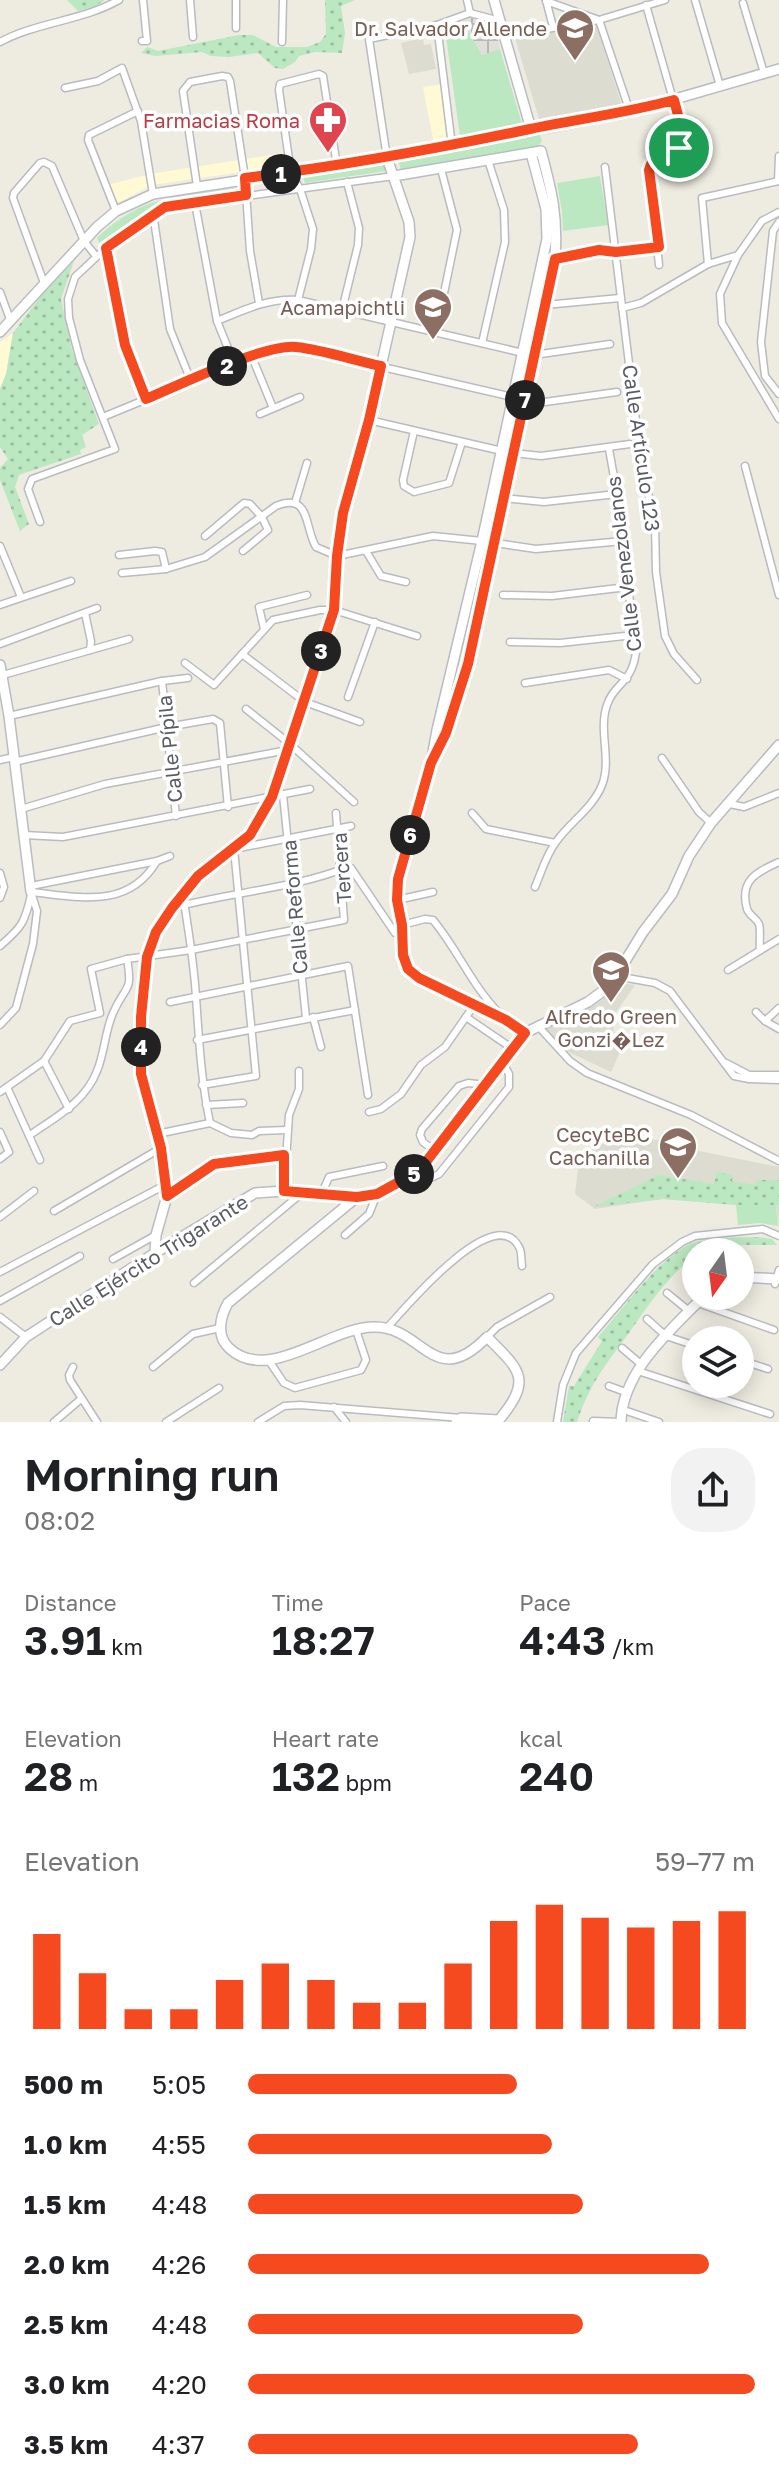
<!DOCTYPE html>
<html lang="en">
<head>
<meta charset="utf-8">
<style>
	body { margin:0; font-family:"Golos Text",sans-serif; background:#f2f2f2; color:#202124; height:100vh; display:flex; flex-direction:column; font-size:30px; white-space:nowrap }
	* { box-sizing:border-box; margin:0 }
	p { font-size:26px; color:#757577 }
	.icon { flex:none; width:44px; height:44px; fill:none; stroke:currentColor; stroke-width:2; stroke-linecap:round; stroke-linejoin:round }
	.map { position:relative; height:1422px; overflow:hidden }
	.drawer { display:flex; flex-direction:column; background:#fff; flex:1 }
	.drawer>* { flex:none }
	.needle { width:52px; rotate:194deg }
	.tools { position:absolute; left:682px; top:1238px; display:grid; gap:16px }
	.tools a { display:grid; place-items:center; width:72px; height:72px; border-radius:50%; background:#fff; box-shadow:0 4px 20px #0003; font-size:40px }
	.pin { position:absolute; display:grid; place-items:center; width:68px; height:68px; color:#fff; margin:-34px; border:4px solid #fff; border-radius:50%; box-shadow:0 2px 8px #0007 }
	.km { position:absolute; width:40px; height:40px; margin:-20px; border-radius:50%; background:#222; color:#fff; font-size:22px; line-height:40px; text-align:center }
	.round { display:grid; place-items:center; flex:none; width:84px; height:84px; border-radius:32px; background:#f2f2f2 }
	.head { display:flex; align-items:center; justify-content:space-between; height:136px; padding:0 24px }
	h1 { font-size:44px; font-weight:600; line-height:60px }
	.figures { display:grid; grid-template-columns:repeat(3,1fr); gap:12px; height:136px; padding:8px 24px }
	.figures div { display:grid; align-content:center }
	.figures b { font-size:40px; font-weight:600 }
	.figures small { font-size:22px; font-weight:400 }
	.figures p { font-size:22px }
	.chart { height:224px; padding:16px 24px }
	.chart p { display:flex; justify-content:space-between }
	.chart svg { width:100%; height:144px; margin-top:8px; stroke:#f5491f; stroke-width:6 }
	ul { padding:0 24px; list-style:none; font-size:26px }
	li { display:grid; grid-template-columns:128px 96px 1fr; align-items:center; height:60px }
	li i { height:20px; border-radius:10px; background:#f5491f }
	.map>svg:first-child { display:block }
</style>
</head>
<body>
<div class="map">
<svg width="779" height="1422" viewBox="0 0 779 1422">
	<defs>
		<pattern id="industrial-grid" width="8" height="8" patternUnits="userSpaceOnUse" patternTransform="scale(2)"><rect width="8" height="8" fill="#e1dfd9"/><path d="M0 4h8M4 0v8" fill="none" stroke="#b9b8b4"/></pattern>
		<pattern id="grass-dots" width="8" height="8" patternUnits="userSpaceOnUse" patternTransform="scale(2)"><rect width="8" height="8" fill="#bbe8c0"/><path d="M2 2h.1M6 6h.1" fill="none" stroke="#9bbfa0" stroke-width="1.8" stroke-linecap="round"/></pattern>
	</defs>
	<rect width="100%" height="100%" fill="#eeece1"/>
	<g fill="#fffad4">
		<path d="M444 84 452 146 435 149 423 87Z"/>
		<path d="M290 152 291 165 152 185 114 205 107 185 150 174Z"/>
		<path d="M13 333 6 374 0 389V342Z"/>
	</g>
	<path fill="url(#industrial-grid)" d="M474 17 498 39 500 49 482 56 461 22Z"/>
	<g fill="#dddcd0">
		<path d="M596 24 622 106 539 119 515 38Z"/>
		<path d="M423 38 424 45 431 44 436 69 409 74 401 43Z"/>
		<path d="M619 983 635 985 615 1014 613 1037 624 1044 611 1072 564 1050 544 1028 560 1024 580 1014 606 997Z"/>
		<path d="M620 1137 673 1141 679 1147 779 1167V1227L776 1205H736L663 1199 595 1209 575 1194 580 1153Z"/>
	</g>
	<g fill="url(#grass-dots)">
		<path d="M67 0H105L96 6 78 11Z"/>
		<path d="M325 0H355L341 6 345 33 342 53 315 52 299 56 295 62 283 69 275 68 258 53 229 57 211 56 202 52 155 56 141 53 147 47 158 51 239 35H253L276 47H307L320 42 326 34Z"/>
		<path d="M74 261 61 299 72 350 99 424 82 435 86 447 80 450 81 454 19 475 15 487 29 524 20 531 0 480V468L8 459 0 447V389L6 374 13 333 44 292Z"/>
		<path d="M717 1172 733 1175 732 1181 756 1185 757 1180H779V1205H736L663 1199 593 1207 659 1175 714 1184Z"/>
		<path d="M758 1237 772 1239 777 1245H728L696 1252V1255C673 1272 654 1297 638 1320 612 1358 592 1377 577 1422H563L569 1386H574L602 1341 598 1337C621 1311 660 1257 690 1244 710 1236 737 1238 758 1237Z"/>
	</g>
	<g fill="#bbe8c0">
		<path d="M467 29 482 55 500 49 522 124 460 136 446 37Z"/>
		<path d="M540 135 542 141 538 146 401 169 398 161Z"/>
		<path d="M384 164 386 171 305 183 303 177Z"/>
		<path d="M600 176 608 225 563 231 562 212 557 183Z"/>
		<path d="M233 188 236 189 235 193 154 207 100 246 97 238C142 195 175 197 233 188Z"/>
		<path d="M736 1205H776L778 1226 760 1223 738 1225Z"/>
	</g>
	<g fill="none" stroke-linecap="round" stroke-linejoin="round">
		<g stroke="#b9bbc1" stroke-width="9">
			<g id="street">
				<path d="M190 0 193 37"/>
				<path d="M236 0V28"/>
				<path d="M467 0 470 13"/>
				<path d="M546 0 553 27"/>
				<path d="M695 0 720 86"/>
				<path d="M546 1 599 20 630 112"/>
				<path d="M743 3 764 73"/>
				<path d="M646 5 684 138C679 156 653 149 649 170L659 265"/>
				<path d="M437 25 452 146"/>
				<path d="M506 36 599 20 665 0"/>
				<path d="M142 41H147L143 0"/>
				<path d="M0 42C37 22 82 21 119 0"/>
				<path d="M282 42 283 0"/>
				<path d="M65 88 98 81 122 68 141 121 153 194"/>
				<path d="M387 158 369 39 437 25 470 13 500 21"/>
				<path d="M605 167 641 462 655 524 656 572 665 636 674 654 697 680"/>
				<path d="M778 181 779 156"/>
				<path d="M197 186 183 91 190 82 222 76 228 77 230 81 245 178 250 251 259 303"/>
				<path d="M195 203 217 321 234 363"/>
				<path d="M116 211 88 140 89 135 138 111"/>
				<path d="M779 212 762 221 738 255 720 294 722 323 779 419"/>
				<path d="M153 213 170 329 191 381"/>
				<path d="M779 222 773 231 761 342 765 376 779 394"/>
				<path d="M106 248 125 345 146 399"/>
				<path d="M555 259 599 250 616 252 659 247"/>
				<path d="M708 264 702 198 779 181"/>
				<path d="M44 283 13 198 14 193 40 163 44 162 52 166 84 241 96 256"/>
				<path d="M0 292 11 322"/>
				<path d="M298 300 311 249 313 229 300 189 291 173 279 90 280 84 319 74 323 76 337 166"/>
				<path d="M545 305 620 298"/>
				<path d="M622 308 641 303 708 264 738 255"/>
				<path d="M342 310 358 245 359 228 347 182"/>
				<path d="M217 321C244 310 268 298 298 300L523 353"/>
				<path d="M436 332 457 230 441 169"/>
				<path d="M482 343 505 242 504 210 488 160"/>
				<path d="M534 355 610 344"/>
				<path d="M252 357 273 408"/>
				<path d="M524 400 545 402 617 392"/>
				<path d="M260 414 300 397"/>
				<path d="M103 417 234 363 280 348 296 347 513 397"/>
				<path d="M369 420 502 451"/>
				<path d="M414 431 403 480 404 486 414 492 449 483 462 442"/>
				<path d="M513 453 541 456 630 444"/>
				<path d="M745 466 779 595"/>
				<path d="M504 498 544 502 617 494"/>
				<path d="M295 503 307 463"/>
				<path d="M40 522 28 489 32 479 115 449 80 360 69 318 68 299 75 277 106 248 165 207 394 176"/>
				<path d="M205 536 244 503 250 504 262 517 268 530 243 551"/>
				<path d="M0 546 21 597"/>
				<path d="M366 551 381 576 406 582"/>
				<path d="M119 555 155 551 162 552 166 569"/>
				<path d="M122 573 166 569 205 557 276 506C311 492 304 527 316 547L337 556 433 536 482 541 536 549 623 541"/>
				<path d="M503 595 552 596 627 587"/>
				<path d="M0 605 71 581"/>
				<path d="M85 613 91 641 90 650"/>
				<path d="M264 629 259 607 307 595"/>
				<path d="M510 642 560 643 634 635"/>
				<path d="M0 644 97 608"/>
				<path d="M242 654 305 702 360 722"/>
				<path d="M185 663 214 685 273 620 320 610H334L417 636"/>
				<path d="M3 675 129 639"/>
				<path d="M162 681 176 816"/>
				<path d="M525 683 609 670 627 679"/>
				<path d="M348 697 375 622"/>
				<path d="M246 709 290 744 354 802"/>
				<path d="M9 716 162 681 188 678"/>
				<path d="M662 758 699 812 711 823"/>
				<path d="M0 760 14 757"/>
				<path d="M14 762 167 727 213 719 220 723 228 807"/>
				<path d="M283 795 306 1018"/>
				<path d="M730 804 744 807 779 793"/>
				<path d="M21 809 105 784 288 750"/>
				<path d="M472 813 486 829 555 843"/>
				<path d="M24 835 63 837 310 789"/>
				<path d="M0 873 4 887 0 898"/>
				<path d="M31 886 157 861 170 856"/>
				<path d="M535 887C541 873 546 855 556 842 570 822 593 808 602 785 612 760 598 730 607 705 614 683 632 684 636 652L617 494 609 449"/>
				<path d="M31 892C79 897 128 910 157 861"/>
				<path d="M397 900 433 892"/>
				<path d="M184 902C189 933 194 965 196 997 199 1039 201 1080 210 1123"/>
				<path d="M172 908C230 892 293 889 348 867L351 868 395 933 402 932"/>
				<path d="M402 925 425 919 433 920C458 950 472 986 500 1014"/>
				<path d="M0 946C21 928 25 923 31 895"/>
				<path d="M760 950C759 942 761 931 759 924 756 918 749 915 747 909 739 880 757 872 779 862"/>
				<path d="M728 970 779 939"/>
				<path d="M616 976 655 983 670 991 734 1076 749 1079 779 1080"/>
				<path d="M170 1002 348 966 368 1095"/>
				<path d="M756 1012 765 1021 779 1029"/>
				<path d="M313 1017 321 1047"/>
				<path d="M466 1017 513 1049"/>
				<path d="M765 1021 779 1008"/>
				<path d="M0 1025 16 1008 33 944 37 911 31 892"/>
				<path d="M538 1026 570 1061 587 1073 691 1115 779 1161"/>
				<path d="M197 1040 355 1010"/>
				<path d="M44 1061 69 1109"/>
				<path d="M726 1063 749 1075H779"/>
				<path d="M202 1085 256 1076 234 849 351 826"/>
				<path d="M7 1087 40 1160"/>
				<path d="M0 1092 44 1061 70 1021 100 1013 91 969 127 959 191 950 344 920 336 813"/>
				<path d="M206 1105 243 1103"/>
				<path d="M369 1112 381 1109 401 1094 421 1065 445 1047 475 1004"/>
				<path d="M0 1132 9 1152 0 1159"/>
				<path d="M157 1134 210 1123 231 1133 252 1135 259 1131 287 1130"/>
				<path d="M30 1135C56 1117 85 1102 97 1071 105 1052 105 1029 114 1011 126 984 133 993 127 959"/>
				<path d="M435 1151 423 1142 420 1135 422 1129 459 1086 468 1083 486 1085"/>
				<path d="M419 1171 433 1177 439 1174 509 1087V1074L503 1063"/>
				<path d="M284 1191 289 1115 299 1089V1071"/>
				<path d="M322 1193 329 1177 383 1166"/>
				<path d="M167 1196 214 1164 284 1155"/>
				<path d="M54 1211 161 1148"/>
				<path d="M0 1217 34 1191"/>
				<path d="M345 1235 369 1214 377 1194"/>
				<path d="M113 1259 156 1235"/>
				<path d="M0 1272 167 1184"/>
				<path d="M691 1273 696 1277"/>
				<path d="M194 1283 302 1193"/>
				<path d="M775 1284 779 1270"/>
				<path d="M667 1293 689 1311"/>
				<path d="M0 1301 80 1256"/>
				<path d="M698 1303 774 1330"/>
				<path d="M0 1317 26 1337"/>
				<path d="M647 1319 666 1336 696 1346"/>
				<path d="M387 1328C404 1309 495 1200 519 1247 522 1251 521 1260 522 1266"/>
				<path d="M487 1337 497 1327 550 1297"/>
				<path d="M622 1348 642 1365"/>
				<path d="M740 1360 768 1369"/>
				<path d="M269 1361 284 1383 295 1388 361 1370 366 1360 356 1330"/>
				<path d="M73 1367 69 1375 70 1380 97 1422"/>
				<path d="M153 1367 193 1334 220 1328"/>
				<path d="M638 1371 770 1414"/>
				<path d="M609 1386 628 1393"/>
				<path d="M334 1407 346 1422"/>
				<path d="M621 1409 659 1422"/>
				<path d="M593 1421 621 1422"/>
				<path d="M54 1422 81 1399"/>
				<path d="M166 1422 219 1388"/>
				<path d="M258 1422 284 1406 300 1405 461 1418"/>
				<path d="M557 1422 563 1385 576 1353 653 1264 682 1242 695 1236 763 1229 779 1236"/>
			</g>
		</g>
		<g stroke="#babcc4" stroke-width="12">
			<g id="secondary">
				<path d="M494 0 531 129"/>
				<path d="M394 176 541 151C552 192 558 215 555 259L468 664 446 733 436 753"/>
				<path d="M0 332 97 227 116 211 153 194 387 158 630 112 779 69"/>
				<path d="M0 665 9 716 31 892"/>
				<path d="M525 1033 506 1020 419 978 408 969 403 955 402 925 397 900 398 879 431 763 437 730 482 541 547 239 546 209 531 153"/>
				<path d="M357 1197 228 1303C220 1317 216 1336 229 1348 268 1385 329 1327 374 1327 423 1326 434 1392 487 1337 520 1370 533 1379 499 1420L461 1418 456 1422"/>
				<path d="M155 1253 156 1235 167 1196V1184L157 1134 141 1074V1017L147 957 156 932 172 908 198 876 250 835 272 797 334 610 337 556 343 513 369 420 410 237 409 222 387 158"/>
				<path d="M740 1277 779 1279"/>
				<path d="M0 1365 26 1337 155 1253 255 1193 284 1191 357 1197 377 1194 419 1171 525 1033 588 1002 603 991 616 976 643 932 672 894 689 856 711 823 779 745"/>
				<path d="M621 1422C622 1371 671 1330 704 1296"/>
			</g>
		</g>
		<use href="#street" stroke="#fff" stroke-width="6"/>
		<use href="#secondary" stroke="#fff" stroke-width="9"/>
	</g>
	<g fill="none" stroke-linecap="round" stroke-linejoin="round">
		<g stroke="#fff" stroke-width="16">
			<path id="route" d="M674 100 684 138 683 144C670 154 653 152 649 170L659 247 616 252 599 250 555 259 468 664 446 733 431 763 398 879 397 900 402 925 403 955 408 969 419 978 506 1020 525 1033 419 1171 377 1194 357 1197 284 1191V1155L214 1164 167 1196 161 1148 141 1074V1017L147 957 156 932 172 908 198 876 250 835 272 797 334 610 337 556 343 513 369 420 381 366C353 360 324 350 296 347 264 344 179 385 146 399L125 345 106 248 165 207 246 195 245 178C341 166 435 149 530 129 578 119 626 113 674 100Z"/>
		</g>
		<use href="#route" stroke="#f5491f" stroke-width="10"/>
	</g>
	<defs>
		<g id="school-pin" transform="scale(2)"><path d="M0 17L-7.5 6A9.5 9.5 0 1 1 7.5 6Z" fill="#8d6e63" stroke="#fff"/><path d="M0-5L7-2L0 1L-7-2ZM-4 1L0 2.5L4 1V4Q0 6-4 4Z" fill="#fff"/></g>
		<g id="pharmacy-pin" transform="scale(2)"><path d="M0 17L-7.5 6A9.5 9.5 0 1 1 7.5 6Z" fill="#e0444e" stroke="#fff"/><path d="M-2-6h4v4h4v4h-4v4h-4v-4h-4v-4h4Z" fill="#fff"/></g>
	</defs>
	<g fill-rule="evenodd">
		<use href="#school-pin" x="575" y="28"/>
		<use href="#pharmacy-pin" x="328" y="120"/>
		<use href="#school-pin" x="433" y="307"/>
		<use href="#school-pin" x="611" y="970"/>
		<use href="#school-pin" x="678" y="1146"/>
	</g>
	<g text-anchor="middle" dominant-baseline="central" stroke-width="7" stroke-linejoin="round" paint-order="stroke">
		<g font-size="20" fill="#785e54" stroke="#fff" text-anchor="end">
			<text x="547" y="28">Dr. Salvador Allende</text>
			<text x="405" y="307">Acamapichtli</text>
			<text x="611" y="1016" text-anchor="middle">Alfredo Green<tspan x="611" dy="23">Gonzi�Lez</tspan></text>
			<text x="650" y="1134">CecyteBC<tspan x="650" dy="23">Cachanilla</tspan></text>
		</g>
		<g font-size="20" fill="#be3a42" stroke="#fff" text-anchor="end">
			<text x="300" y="120">Farmacias Roma</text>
		</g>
		<g font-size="20" fill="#595d63" stroke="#fff">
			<text transform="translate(642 448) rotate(82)">Calle Artículo 123</text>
			<text transform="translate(623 564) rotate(-97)">Calle Venezolanos</text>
			<text transform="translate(169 749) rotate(-96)">Calle Pípila</text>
			<text transform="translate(341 868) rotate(-94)">Tercera</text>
			<text transform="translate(294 907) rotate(-95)">Calle Reforma</text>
			<text transform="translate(148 1260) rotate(-32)">Calle Ejército Trigarante</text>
		</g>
	</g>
</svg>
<div class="tools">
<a><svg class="needle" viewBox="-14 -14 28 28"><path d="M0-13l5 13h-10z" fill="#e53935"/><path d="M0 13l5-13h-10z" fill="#757577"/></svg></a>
<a><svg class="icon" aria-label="layers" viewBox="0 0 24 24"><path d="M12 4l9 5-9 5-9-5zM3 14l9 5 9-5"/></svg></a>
</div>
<div class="pin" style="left:679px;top:148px;background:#1e9e55"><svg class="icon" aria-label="arrive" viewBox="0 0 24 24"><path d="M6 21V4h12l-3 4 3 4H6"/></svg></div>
<b class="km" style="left:281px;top:174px">1</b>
<b class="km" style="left:227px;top:366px">2</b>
<b class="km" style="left:321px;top:651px">3</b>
<b class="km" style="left:141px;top:1047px">4</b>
<b class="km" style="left:414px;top:1174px">5</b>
<b class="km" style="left:410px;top:835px">6</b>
<b class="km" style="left:525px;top:400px">7</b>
</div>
<section class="drawer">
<div class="head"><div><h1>Morning run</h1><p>08:02</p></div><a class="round"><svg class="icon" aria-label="share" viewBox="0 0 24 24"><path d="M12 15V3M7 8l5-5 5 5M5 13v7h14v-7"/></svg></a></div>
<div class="figures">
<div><p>Distance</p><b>3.91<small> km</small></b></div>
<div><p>Time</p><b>18:27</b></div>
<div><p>Pace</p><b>4:43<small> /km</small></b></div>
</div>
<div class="figures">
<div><p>Elevation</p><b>28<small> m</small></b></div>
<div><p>Heart rate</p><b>132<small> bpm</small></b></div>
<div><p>kcal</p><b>240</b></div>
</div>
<div class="chart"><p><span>Elevation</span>59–77 m</p>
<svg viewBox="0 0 160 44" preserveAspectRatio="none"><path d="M5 44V15M15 44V27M25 44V38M35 44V38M45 44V29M55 44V24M65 44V29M75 44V36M85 44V36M95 44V24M105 44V11M115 44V6M125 44V10M135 44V13M145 44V11M155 44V8"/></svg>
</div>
<ul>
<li><b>500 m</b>5:05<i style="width:53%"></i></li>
<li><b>1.0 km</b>4:55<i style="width:60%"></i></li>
<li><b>1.5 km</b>4:48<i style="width:66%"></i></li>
<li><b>2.0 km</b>4:26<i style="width:91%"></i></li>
<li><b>2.5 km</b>4:48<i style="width:66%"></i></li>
<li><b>3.0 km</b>4:20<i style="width:100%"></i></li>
<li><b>3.5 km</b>4:37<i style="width:77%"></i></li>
</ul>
</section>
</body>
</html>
